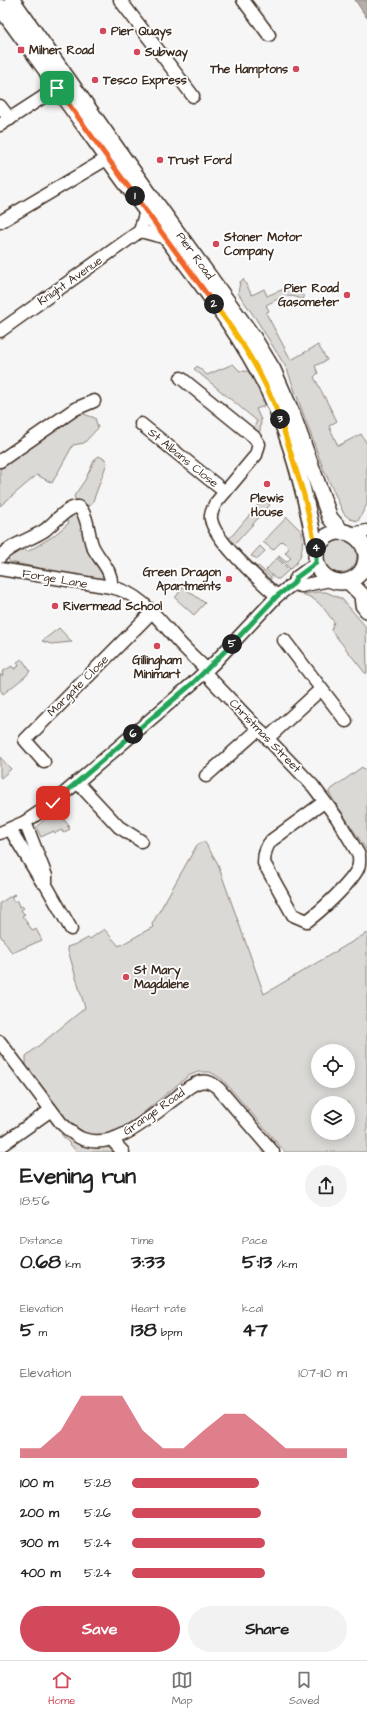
<!DOCTYPE html>
<html lang="en">
<head>
<meta charset="utf-8">
<style>
	body { margin:0; font-family:"Architects Daughter",sans-serif; background:#f2f2f2; color:#222; height:100vh; display:flex; flex-direction:column; font-size:15px; white-space:nowrap }
	* { box-sizing:border-box; margin:0 }
	p { font-size:13px; color:#767676 }
	.icon { flex:none; width:22px; height:22px; fill:none; stroke:currentColor; stroke-width:2; stroke-linecap:round; stroke-linejoin:round }
	.map { position:relative; height:1152px; overflow:hidden }
	.drawer { display:flex; flex-direction:column; background:#fff; flex:1 }
	.drawer>* { flex:none }
	.buttons { position:absolute; left:311px; top:1044px; display:grid; gap:8px }
	.buttons a { display:grid; place-items:center; width:44px; height:44px; border-radius:50%; background:#fff; box-shadow:0 2px 10px #0003; font-size:20px }
	.pin { position:absolute; display:grid; place-items:center; width:34px; height:34px; color:#fff; margin:-17px; border-radius:8px; box-shadow:0 2px 6px #0006 }
	.km { position:absolute; width:20px; height:20px; margin:-10px; border-radius:50%; background:#222; color:#fff; font-size:11px; line-height:20px; text-align:center }
	.round { display:grid; place-items:center; flex:none; width:42px; height:42px; border-radius:21px; background:#f2f2f2 }
	.summary { display:flex; align-items:center; justify-content:space-between; height:68px; padding:0 20px }
	h1 { font-size:22px; font-weight:700; line-height:30px }
	.stats { display:grid; grid-template-columns:repeat(3,1fr); gap:6px; height:68px; padding:4px 20px }
	.stats div { display:grid; align-content:center }
	.stats b { font-size:20px; font-weight:700 }
	.stats small { font-size:11px; font-weight:400 }
	.stats p { font-size:11px }
	.chart { height:112px; padding:8px 20px }
	.chart p { display:flex; justify-content:space-between }
	.chart svg { width:100%; height:72px; margin-top:4px; fill:#d1495b; opacity:.7 }
	.button { display:flex; gap:8px; margin-top:auto; padding:8px 20px }
	.button a { flex:1; height:46px; border-radius:24px; background:#d1495b; color:#fff; font-size:16px; font-weight:700; line-height:46px; text-align:center }
	.button a+a { background:#f2f2f2; color:#222 }
	ul { padding:0 20px; list-style:none; font-size:13px }
	li { display:grid; grid-template-columns:64px 48px 1fr; align-items:center; height:30px }
	li i { height:10px; border-radius:5px; background:#d1495b }
	.tabs { display:flex; justify-content:space-around; align-items:center; height:56px; border-top:1px solid #e0e0e0; background:#fff; font-size:11px; color:#767676 }
	.tabs a { display:grid; justify-items:center; gap:2px }
	.tabs .selected { color:#d1495b }
	.map>svg:first-child { display:block }
</style>
</head>
<body>
<div class="map">
<svg width="367" height="1152" viewBox="0 0 367 1152">
	<rect width="100%" height="100%" fill="#f7f6f6"/>
	<filter id="ink" filterUnits="userSpaceOnUse"><feTurbulence type="fractalNoise" baseFrequency=".025" numOctaves="2"/><feDisplacementMap in="SourceGraphic" scale="8" xChannelSelector="R" yChannelSelector="G"/><feConvolveMatrix kernelMatrix="1 2 1 2 8 2 1 2 1" color-interpolation-filters="sRGB"/></filter>
	<g filter="url(#ink)">
		<g fill="#dbd9d6" stroke="#8b827a" fill-rule="evenodd">
			<path d="M243 279 252 295 264 289 267 296C280 290 295 283 304 297L303 300C289 292 280 298 266 305L269 311 266 313 291 360 318 345 327 360 315 366 318 373 314 377 337 421 329 426 338 446 361 434 367 444V504L358 521 350 519 344 514 323 468 287 369 256 319 238 293 240 282Z"/>
			<path d="M233 364 240 371C243 371 247 371 250 372 257 376 262 398 264 406L256 409 261 420 260 431 257 432 254 427 257 421 194 369 197 366 207 375Z"/>
			<path d="M81 413 95 418 98 428 84 443 73 445 52 483 37 475 0 506V469Z"/>
			<path d="M99 456 106 460 107 463 92 504 89 506 75 499 74 496 85 480 95 459Z"/>
			<path d="M263 499 270 505 234 545 257 567 258 566 271 577V579H268L233 546 226 536 230 538Z"/>
			<path d="M79 511 104 571V577L101 581 10 562 8 559 10 554 23 547 27 552 52 537 69 523 65 518Z"/>
			<path d="M287 517 302 532C303 548 303 559 290 569L278 557 279 556 286 562 291 558 285 553 289 548 282 541 273 550 263 542Z"/>
			<circle cx="340" cy="556" r="17"/>
			<path d="M260 546 265 551 258 559 251 556Z"/>
			<path d="M277 558 289 570 279 579H276L266 570Z"/>
			<path d="M183 587 205 603 194 615 175 598Z"/>
			<path d="M317 592H326L342 599 366 627 367 673H365L331 630 334 622C324 609 319 599 302 594Z"/>
			<path d="M59 628 72 642 51 644 42 641Z"/>
			<path d="M22 659 30 671 26 676 3 694 0 689V674L1 676 3 675 2 672 12 666 14 669 19 666 17 662Z"/>
			<path d="M0 757 11 769 1 778 0 777Z"/>
			<path d="M362 767 367 772V851L329 793V791Z"/>
			<path d="M56 810 70 827 67 826 70 829 63 833 62 830 55 833 54 831 41 837 36 827Z"/>
			<path d="M204 841 217 862 264 994 367 933V1152H285L222 1079 210 1072H198L188 1076 138 1117 128 1127 109 1134 97 1136 85 1134 66 1122 26 1070V1056L85 1008 67 947 79 943 88 938 90 939 104 929 119 946 153 927 152 924 197 845ZM318 1051H348V1081H318ZM318 1103H348V1133H318Z"/>
			<path d="M14 894 15 895 11 897 14 902 17 900 19 907 22 906 24 908 21 910 23 913 25 914 22 916 33 931 36 929 42 940 12 953 0 935V903Z"/>
			<path d="M63 1133C71 1140 80 1146 92 1147 100 1147 107 1145 114 1150L113 1152H77L61 1134Z"/>
		</g>
		<path fill="#b4aeaa" stroke="#847972" d="M355 0H367V18Z"/>
		<g fill="none" stroke-linecap="round" stroke-linejoin="round">
			<g stroke="#3b2a1e" stroke-width="15">
				<g id="minor">
					<path d="M120 0 193 96"/>
					<path d="M243 0 269 35"/>
					<path d="M0 106 10 119"/>
					<path d="M0 125 57 88"/>
					<path d="M0 222 108 158"/>
					<path d="M140 231 159 236 163 233"/>
					<path d="M0 331 140 231 146 211"/>
					<path d="M181 378 254 437 259 444 256 455 215 504C213 509 210 514 211 519 214 540 260 581 277 596"/>
					<path d="M141 424 225 492"/>
					<path d="M0 461 75 409 94 401"/>
					<path d="M351 534 367 531"/>
					<path d="M365 553 367 552"/>
					<path d="M0 557C9 545 32 539 45 530 54 523 68 506 78 507 88 513 88 534 92 545 99 561 113 569 111 587"/>
					<path d="M0 569 111 587C141 593 159 620 178 641 187 651 197 660 207 670"/>
					<path d="M293 584 301 586 330 580"/>
					<path d="M284 640 346 721"/>
					<path d="M204 672 313 786 337 818 359 855C359 860 360 863 358 868 352 882 320 912 307 921L293 915 264 863C264 854 266 846 272 840L324 802"/>
					<path d="M268 738 321 689"/>
					<path d="M44 762 25 740 152 612"/>
					<path d="M206 776 259 729"/>
					<path d="M77 782 119 827 141 841"/>
					<path d="M25 822 46 876V885L71 929"/>
					<path d="M10 829 42 882"/>
					<path d="M0 833 25 822 53 803 193 683 214 663 277 596 293 584 297 577 316 563"/>
					<path d="M0 1042 61 1123C68 1129 74 1136 83 1139 116 1151 152 1115 177 1097 184 1091 191 1084 200 1082 207 1080 214 1084 219 1089L273 1152"/>
					<path d="M112 1140 123 1152"/>
					<path d="M0 1146 51 1110"/>
				</g>
			</g>
			<g stroke="#3b2a1e" stroke-width="18">
				<g id="major">
					<path d="M12 0 124 159 253 337 273 370 292 413 330 518 342 532"/>
					<path d="M0 7 46 70 51 80C83 123 114 168 147 212 190 270 239 328 270 394 293 443 306 498 316 550"/>
					<circle cx="341" cy="557" r="25"/>
					<path d="M348 581 362 595 363 605 367 610"/>
				</g>
			</g>
			<use href="#minor" stroke="#fff" stroke-width="12"/>
			<use href="#major" stroke="#fff" stroke-width="15"/>
		</g>
	</g>
	<g fill="none" stroke-linecap="round" stroke-linejoin="round" filter="url(#ink)">
		<g stroke="#fff" stroke-width="8">
			<path id="split-1" d="M57 88 135 196"/>
		</g>
		<g stroke="#fff" stroke-width="8">
			<path id="split-2" d="M135 196 214 304"/>
		</g>
		<g stroke="#fff" stroke-width="8">
			<path id="split-3" d="M214 304C241 339 265 377 280 419"/>
		</g>
		<g stroke="#fff" stroke-width="8">
			<path id="split-4" d="M280 419 304 495 316 548"/>
		</g>
		<g stroke="#fff" stroke-width="8">
			<path id="split-5" d="M232 644 277 596 293 584 297 577 316 563V548"/>
		</g>
		<g stroke="#fff" stroke-width="8">
			<path id="split-6" d="M133 734 193 683 232 644"/>
		</g>
		<g stroke="#fff" stroke-width="8">
			<path id="split-7" d="M53 803 133 734"/>
		</g>
		<use href="#split-1" stroke="#f0652b" stroke-width="5"/>
		<use href="#split-2" stroke="#f0652b" stroke-width="5"/>
		<use href="#split-3" stroke="#f5b400" stroke-width="5"/>
		<use href="#split-4" stroke="#f5b400" stroke-width="5"/>
		<use href="#split-5" stroke="#22a559" stroke-width="5"/>
		<use href="#split-6" stroke="#22a559" stroke-width="5"/>
		<use href="#split-7" stroke="#22a559" stroke-width="5"/>
	</g>
	<g fill="#d1495b" stroke="#fff" stroke-width="1.5">
		<circle cx="103" cy="31" r="4"/>
		<rect x="17" y="46" width="8" height="8" rx="2"/>
		<circle cx="137" cy="52" r="4"/>
		<circle cx="296" cy="69" r="4"/>
		<circle cx="95" cy="80" r="4"/>
		<circle cx="160" cy="160" r="4"/>
		<circle cx="216" cy="244" r="4"/>
		<circle cx="347" cy="295" r="4"/>
		<circle cx="267" cy="484" r="4"/>
		<circle cx="229" cy="579" r="4"/>
		<circle cx="55" cy="606" r="4"/>
		<circle cx="157" cy="646" r="4"/>
		<circle cx="126" cy="977" r="4"/>
	</g>
	<g text-anchor="middle" dominant-baseline="central" stroke-width="3.5" stroke-linejoin="round" paint-order="stroke">
		<g font-size="12" font-weight="bold" fill="#3b2a1e" stroke="#fff" text-anchor="start">
			<text x="111" y="31">Pier Quays</text>
			<text x="29" y="50">Milner Road</text>
			<text x="145" y="52">Subway</text>
			<text x="288" y="69" text-anchor="end">The Hamptons</text>
			<text x="103" y="80">Tesco Express</text>
			<text x="168" y="160">Trust Ford</text>
			<text x="224" y="237">Stoner Motor<tspan x="224" dy="14">Company</tspan></text>
			<text x="339" y="288" text-anchor="end">Pier Road<tspan x="339" dy="14">Gasometer</tspan></text>
			<text x="267" y="498" text-anchor="middle">Plewis<tspan x="267" dy="14">House</tspan></text>
			<text x="221" y="572" text-anchor="end">Green Dragon<tspan x="221" dy="14">Apartments</tspan></text>
			<text x="63" y="606">Rivermead School</text>
			<text x="157" y="660" text-anchor="middle">Gillingham<tspan x="157" dy="14">Minimart</tspan></text>
			<text x="134" y="970">St Mary<tspan x="134" dy="14">Magdalene</tspan></text>
		</g>
		<g font-size="12" fill="#3b2a1e" stroke="#fff">
			<text transform="translate(195 256) rotate(54)">Pier Road</text>
			<text transform="translate(70 281) rotate(-35)">Knight Avenue</text>
			<text transform="translate(183 458) rotate(39)">St Albans Close</text>
			<text transform="translate(55 579) rotate(10)">Forge Lane</text>
			<text transform="translate(78 686) rotate(-45)">Margate Close</text>
			<text transform="translate(265 736) rotate(46)">Christmas Street</text>
			<text transform="translate(154 1112) rotate(-35)">Grange Road</text>
		</g>
	</g>
</svg>
<div class="buttons">
<a><svg class="icon" aria-label="locate" viewBox="0 0 24 24"><circle cx="12" cy="12" r="6"/><path d="M12 2v4M12 18v4M2 12h4M18 12h4"/></svg></a>
<a><svg class="icon" aria-label="layers" viewBox="0 0 24 24"><path d="M12 4l9 5-9 5-9-5zM3 14l9 5 9-5"/></svg></a>
</div>
<div class="pin" style="left:57px;top:88px;background:#1e9e55"><svg class="icon" aria-label="arrive" viewBox="0 0 24 24"><path d="M6 21V4h12l-3 4 3 4H6"/></svg></div>
<div class="pin" style="left:53px;top:803px;background:#d93025"><svg class="icon" aria-label="check" viewBox="0 0 24 24"><path d="M5 12l5 5 9-10"/></svg></div>
<b class="km" style="left:135px;top:196px">1</b>
<b class="km" style="left:214px;top:304px">2</b>
<b class="km" style="left:280px;top:419px">3</b>
<b class="km" style="left:316px;top:548px">4</b>
<b class="km" style="left:232px;top:644px">5</b>
<b class="km" style="left:133px;top:734px">6</b>
</div>
<section class="drawer">
<div class="summary"><div><h1>Evening run</h1><p>18:56</p></div><a class="round"><svg class="icon" aria-label="share" viewBox="0 0 24 24"><path d="M12 15V3M7 8l5-5 5 5M5 13v7h14v-7"/></svg></a></div>
<div class="stats">
<div><p>Distance</p><b>0.68<small> km</small></b></div>
<div><p>Time</p><b>3:33</b></div>
<div><p>Pace</p><b>5:13<small> /km</small></b></div>
</div>
<div class="stats">
<div><p>Elevation</p><b>5<small> m</small></b></div>
<div><p>Heart rate</p><b>138<small> bpm</small></b></div>
<div><p>kcal</p><b>47</b></div>
</div>
<div class="chart"><p><span>Elevation</span>107–110 m</p>
<svg viewBox="0 0 160 44" preserveAspectRatio="none"><path d="M0 44V38L10 38L20 27L30 6L40 6L50 6L60 27L70 38L80 38L90 27L100 17L110 17L120 27L130 38L140 38L150 38L160 38V44z"/></svg>
</div>
<ul>
<li><b>100 m</b>5:28<i style="width:59%"></i></li>
<li><b>200 m</b>5:26<i style="width:60%"></i></li>
<li><b>300 m</b>5:24<i style="width:62%"></i></li>
<li><b>400 m</b>5:24<i style="width:62%"></i></li>
</ul>
<div class="button"><a>Save</a><a>Share</a></div>
</section>
<nav class="tabs">
<a class="selected"><svg class="icon" aria-label="home" viewBox="0 0 24 24"><path d="M3 11l9-7 9 7M6 9v11h12V9"/></svg>Home</a>
<a><svg class="icon" aria-label="map" viewBox="0 0 24 24"><path d="M3 6l6-2 6 2 6-2v14l-6 2-6-2-6 2zM9 4v14M15 6v14"/></svg>Map</a>
<a><svg class="icon" aria-label="saved" viewBox="0 0 24 24"><path d="M7 4h10v16l-5-4-5 4z"/></svg>Saved</a>
</nav>
</body>
</html>
